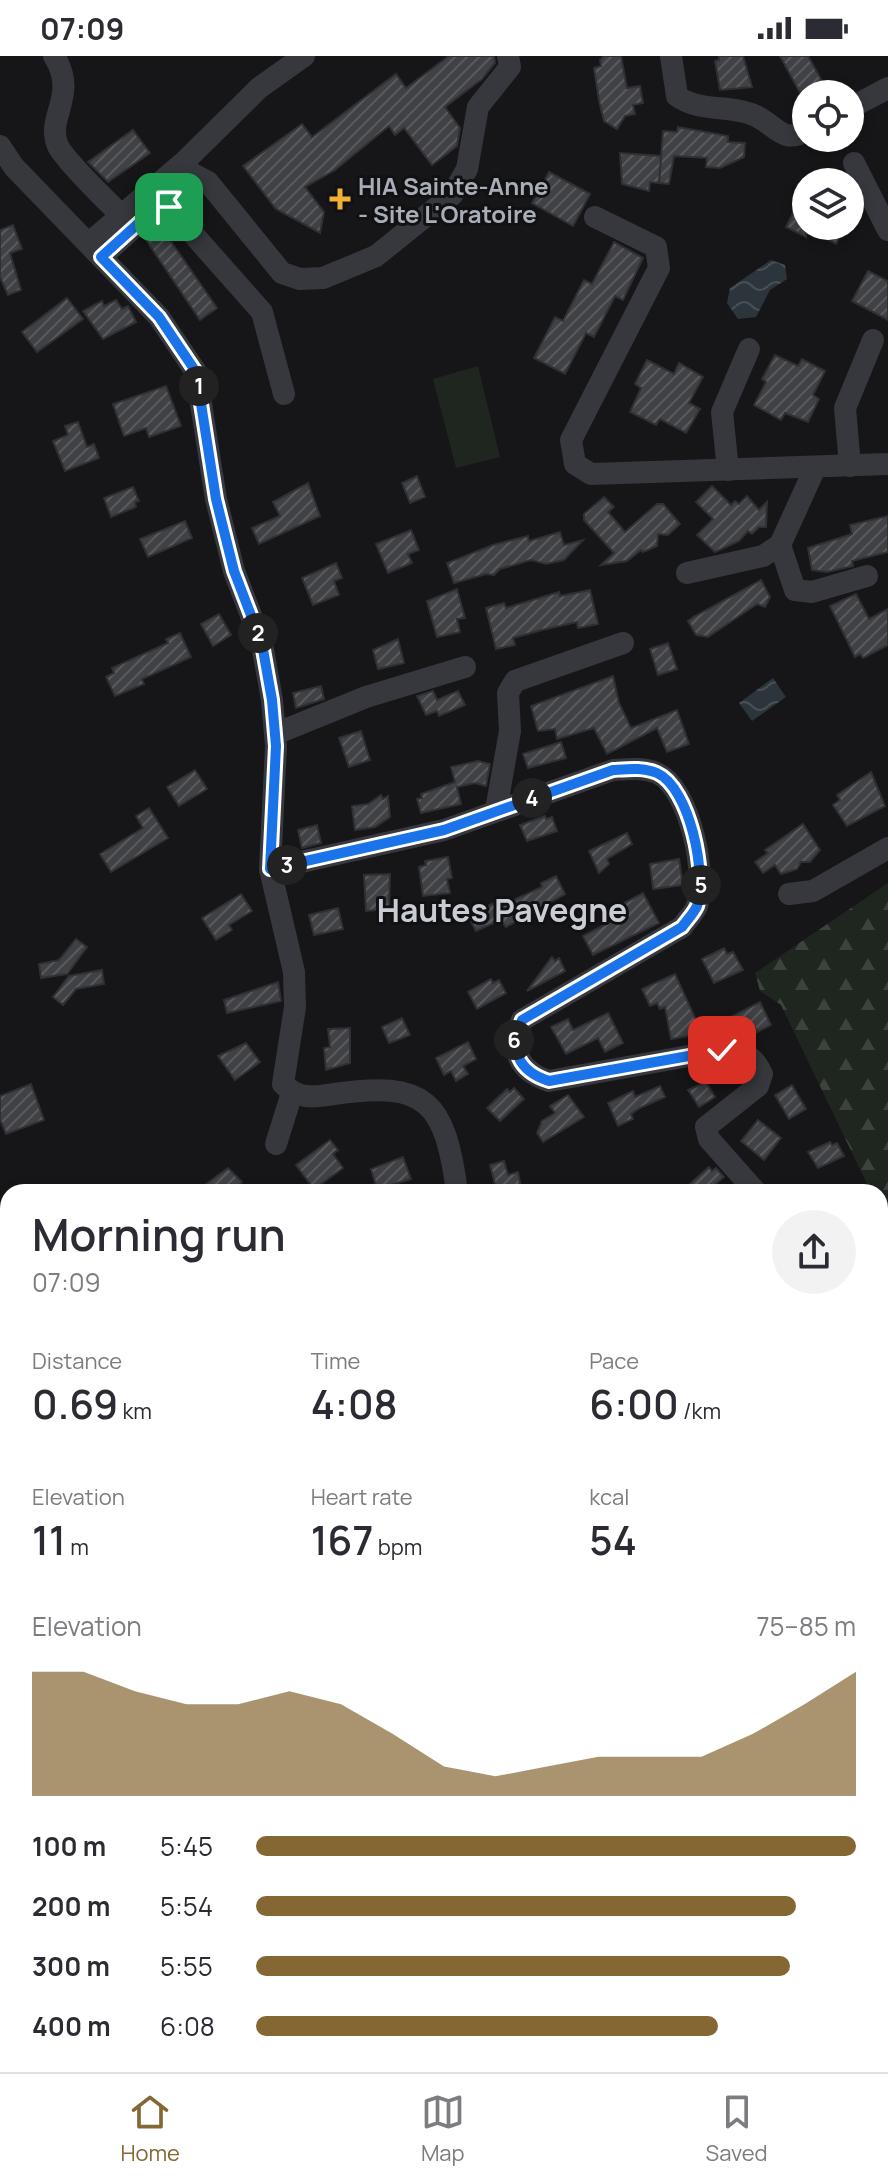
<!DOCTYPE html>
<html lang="en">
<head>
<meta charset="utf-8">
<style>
	body { margin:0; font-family:Manrope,sans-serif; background:#f2f2f3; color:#2b2b33; height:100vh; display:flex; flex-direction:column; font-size:30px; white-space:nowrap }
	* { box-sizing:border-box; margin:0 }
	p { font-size:26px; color:#7c7c81 }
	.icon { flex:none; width:44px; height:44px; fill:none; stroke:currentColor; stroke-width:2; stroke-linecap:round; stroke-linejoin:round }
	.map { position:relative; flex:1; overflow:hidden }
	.sheet { position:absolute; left:0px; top:1128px; width:888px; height:888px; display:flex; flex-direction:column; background:#fff; border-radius:24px 24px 0 0; box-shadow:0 4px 12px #0003 }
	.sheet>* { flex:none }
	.buttons { position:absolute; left:792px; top:24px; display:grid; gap:16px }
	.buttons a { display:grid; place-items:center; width:72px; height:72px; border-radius:50%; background:#fff; box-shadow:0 4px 12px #0003; font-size:40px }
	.pin { position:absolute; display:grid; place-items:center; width:68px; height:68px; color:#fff; margin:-34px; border-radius:16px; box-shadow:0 4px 12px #0006 }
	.km { position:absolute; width:40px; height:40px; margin:-20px; border-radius:50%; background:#222; color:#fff; font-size:22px; line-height:40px; text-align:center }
	.round { display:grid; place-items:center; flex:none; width:84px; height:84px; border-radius:42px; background:#f2f2f3 }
	.headline { display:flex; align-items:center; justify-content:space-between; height:136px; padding:0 32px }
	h1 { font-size:44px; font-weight:600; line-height:60px }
	.figures { display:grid; grid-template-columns:repeat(3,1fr); gap:12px; height:136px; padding:8px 32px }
	.figures div { display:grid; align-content:center }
	.figures b { font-size:40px; font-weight:600 }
	.figures small { font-size:22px; font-weight:400 }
	.figures p { font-size:22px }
	.chart { height:224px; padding:16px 32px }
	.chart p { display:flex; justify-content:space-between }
	.chart svg { width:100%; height:144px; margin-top:8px; fill:#856733; opacity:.7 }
	ul { padding:0 32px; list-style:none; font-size:26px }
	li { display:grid; grid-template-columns:128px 96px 1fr; align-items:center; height:60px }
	li i { height:20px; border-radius:10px; background:#856733 }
	.status { display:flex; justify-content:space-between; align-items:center; height:56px; padding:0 40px; background:#fff; direction:ltr }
	.status svg { height:22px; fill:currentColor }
	.dock { display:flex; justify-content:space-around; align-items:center; height:112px; border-top:2px solid #e1e1e2; background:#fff; font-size:22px; color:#7c7c81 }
	.dock a { display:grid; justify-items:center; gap:4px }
	.dock .active { color:#856733 }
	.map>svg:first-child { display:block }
</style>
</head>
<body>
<div class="status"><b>07:09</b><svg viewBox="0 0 49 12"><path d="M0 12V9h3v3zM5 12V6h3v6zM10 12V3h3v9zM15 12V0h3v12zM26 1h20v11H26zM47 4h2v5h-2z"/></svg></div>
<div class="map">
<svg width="888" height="2016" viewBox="0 0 888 2016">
	<defs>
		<pattern id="forest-firs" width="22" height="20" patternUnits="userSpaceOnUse" patternTransform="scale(2)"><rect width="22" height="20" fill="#1e261f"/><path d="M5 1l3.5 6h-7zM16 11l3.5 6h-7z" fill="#3c433d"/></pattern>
		<pattern id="water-waves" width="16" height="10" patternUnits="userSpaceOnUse" patternTransform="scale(2)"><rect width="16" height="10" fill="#2c353c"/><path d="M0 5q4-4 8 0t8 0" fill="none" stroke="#485056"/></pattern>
		<pattern id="building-hatch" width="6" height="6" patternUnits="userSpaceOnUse" patternTransform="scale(2)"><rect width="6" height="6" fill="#404145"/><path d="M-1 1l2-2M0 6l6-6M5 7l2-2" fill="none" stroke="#595a5e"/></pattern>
	</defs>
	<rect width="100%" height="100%" fill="#161618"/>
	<path fill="url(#forest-firs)" d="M888 827V1171L880 1155V1136H871L781 949 760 935 755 917Z"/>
	<path fill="#1e261f" d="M478 310 500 401 456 412 433 323Z"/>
	<g fill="url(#water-waves)">
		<path d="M771 204 785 209 787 223 770 234 756 261 738 263 727 247 730 232Z"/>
		<path d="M773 622 786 641 752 665 739 647Z"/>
	</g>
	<g fill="url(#building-hatch)" stroke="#303034" stroke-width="2">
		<path d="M449 0H494L495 7 482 23 445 51 460 72 457 90 432 109 404 72 395 79 389 70 335 114 305 131 324 156 320 177 276 153 243 110 302 68 312 81 396 18 406 32Z"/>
		<path d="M604 0H621L627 32 640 30 643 47 633 49 635 58 625 60 617 73 604 65 599 45 594 12 601 10 600 4Z"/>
		<path d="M719 0H743L752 31 720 34 715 5 719 4Z"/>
		<path d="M780 0H808L822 25 800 37Z"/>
		<path d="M678 71 728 80V86L745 87 744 101 720 112 706 111 707 102 674 100 669 128 659 127 663 75 677 76Z"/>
		<path d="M133 74 150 97 108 126 88 106Z"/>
		<path d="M620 97 661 100 659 127 650 126 649 135 622 128Z"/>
		<path d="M549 116 590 138 573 170 532 147Z"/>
		<path d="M806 130V170H845L836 188 806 172V181L786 171Z"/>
		<path d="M159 168 217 252 200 264 144 181Z"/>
		<path d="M13 169 22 193 10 197 21 234 8 239 0 221V174Z"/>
		<path d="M614 186 643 202 623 244 615 240 594 281 586 277 565 318 534 302 555 261 563 265 584 224 592 228Z"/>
		<path d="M868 215 888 225V264L852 245Z"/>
		<path d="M67 242 83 263 37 296 22 276Z"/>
		<path d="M116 244 122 253 128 250 136 266 103 283 83 255 102 245 104 250Z"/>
		<path d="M775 299 798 310 802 303 825 315 813 339 819 343 808 366 785 357 781 364 754 349 766 326 762 323Z"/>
		<path d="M647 304 674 318 679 307 703 321 689 347 700 353 686 377 660 363 656 369 630 356 641 332 635 328Z"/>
		<path d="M166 330 181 370 149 381 146 372 124 380 113 348Z"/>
		<path d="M78 366 87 391 94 388 99 402 65 415 53 385 68 379 65 370Z"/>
		<path d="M417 420 425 441 410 447 402 427Z"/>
		<path d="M308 427 320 460 259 488 252 472 280 460 273 446Z"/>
		<path d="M712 430 731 449 735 445 739 448 747 440 759 454 767 446 766 471H759L752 478 748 475 739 485 715 496 697 479 713 463 696 446Z"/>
		<path d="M133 431 139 445 135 446 136 451 111 461 104 442Z"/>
		<path d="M604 441 614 451 608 456 625 476 657 448H663L680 468 668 479 658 478 657 490 643 496 641 494 627 505 601 509 614 497 584 464V458Z"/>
		<path d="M888 460V496L852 505 853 510 827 516 812 514 808 492 852 478 850 469Z"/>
		<path d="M185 465 192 482 148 501 140 483Z"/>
		<path d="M411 474 419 494 408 498 412 507 388 517 376 488Z"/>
		<path d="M560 476 564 489 583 484 564 504 546 508 531 504 500 513 494 519 486 518 454 527 447 507 493 489 528 480 529 485Z"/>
		<path d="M336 507 342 522 334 525 339 539 313 549 302 522Z"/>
		<path d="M761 524 770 541 765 551 757 548 708 581 696 579 688 565 695 560Z"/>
		<path d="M457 533 465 562 457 563 460 576 437 581 427 545Z"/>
		<path d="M590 534 598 568 578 572 577 566 542 574 513 582 515 589 496 593 486 552 504 547 506 552 559 536 560 540Z"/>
		<path d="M856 538 869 563 888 553V589L863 602 860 598 855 601 830 550Z"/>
		<path d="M219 558 231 579 213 590 201 568Z"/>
		<path d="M180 577 191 601 142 623 144 628 115 640 106 621 114 617 112 612 168 587 166 583Z"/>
		<path d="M398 583 404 607 378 613 373 594Z"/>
		<path d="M668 587 677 613 658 619 650 593Z"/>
		<path d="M613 620 619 647 631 672 677 654 689 688 667 696 657 672 607 698 594 672 557 683 555 673 538 675 531 650Z"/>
		<path d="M321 630 324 643 296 652 293 637Z"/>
		<path d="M433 635 437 644 458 635 465 649 439 660 437 655 426 659 417 640Z"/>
		<path d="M361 675 370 704 349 711 339 682Z"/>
		<path d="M561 686 566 702 528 712 523 698Z"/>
		<path d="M478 705 490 708 486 730 475 727 457 731 461 748 421 757 417 743 422 742 421 738 455 726 451 711Z"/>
		<path d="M195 714 207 733 179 750 167 731Z"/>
		<path d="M871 716 885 750 847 770 833 749 840 744 837 739Z"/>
		<path d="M381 739 383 743 388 740 390 761 375 771 355 774 352 750 368 748Z"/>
		<path d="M149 752 168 782 111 816 100 798 143 772 136 760Z"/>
		<path d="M545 760 546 763 552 761 557 775 527 785 520 769Z"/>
		<path d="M803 768 820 794 810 806H801L797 813 781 818 775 809 763 817 755 806 768 797 765 794Z"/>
		<path d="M317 769 321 787 302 792 298 774Z"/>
		<path d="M627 777 632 788 607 803 609 808 599 817 589 795Z"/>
		<path d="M448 801 452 822 447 823 450 837 423 840 419 811 426 809 425 805Z"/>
		<path d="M679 803 683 829 653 833 650 808Z"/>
		<path d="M390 818 389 853 366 855 364 819Z"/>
		<path d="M556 820 565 838 506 871 500 864 476 875 468 860 492 848 505 844 507 847 542 831 541 827Z"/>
		<path d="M643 837 659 867 593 899 583 880 614 864 609 855Z"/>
		<path d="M241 838 252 855 229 869 232 874 216 884 202 862Z"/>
		<path d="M338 852 343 873 314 879 309 859Z"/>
		<path d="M76 883 87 891 67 918 41 922 39 908 59 904Z"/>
		<path d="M724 892 727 898 733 896 743 914 714 927 702 903Z"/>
		<path d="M552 901 555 905 559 902 565 915 527 935Z"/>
		<path d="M102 914 104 928 76 933 63 949 53 941 69 920Z"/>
		<path d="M675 918 696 964 692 968 694 979 671 983 665 951 660 953 657 947 650 950 642 933Z"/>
		<path d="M491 923 493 927 499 924 506 937 477 953 468 936Z"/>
		<path d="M278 926 281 945 227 957 224 944Z"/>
		<path d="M760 946 771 969 757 976 755 971 740 978 731 961Z"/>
		<path d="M608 957 623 987 605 996 598 982 566 998 551 971 568 963 573 974Z"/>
		<path d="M402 962 410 979 389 987 382 971Z"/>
		<path d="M350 972V1007L326 1014 324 992 330 991 328 973Z"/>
		<path d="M468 986 476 1003 463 1010 468 1018 456 1025 451 1015 444 1019 436 1002Z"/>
		<path d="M246 987 260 1006 235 1024 218 1000Z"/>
		<path d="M706 1026 715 1041 699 1051 688 1034Z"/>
		<path d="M31 1028 44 1064 6 1078 0 1063V1040Z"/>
		<path d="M792 1029 806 1053 789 1063 775 1039Z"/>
		<path d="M660 1030 665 1041 640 1052 631 1058 633 1063 618 1070 608 1047 633 1035 635 1041Z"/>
		<path d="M514 1032 524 1043 500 1065 487 1052 507 1033 510 1036Z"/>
		<path d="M568 1039 584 1061 543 1086 537 1077 542 1065 555 1057 550 1050Z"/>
		<path d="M758 1064 781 1082 764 1104 741 1085Z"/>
		<path d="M330 1084 338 1094 333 1098 343 1112 314 1133 296 1109Z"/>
		<path d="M830 1086 832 1089 837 1087 844 1100 818 1112 808 1096Z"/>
		<path d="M403 1101 411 1123 377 1133 371 1113Z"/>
		<path d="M504 1105 508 1119 518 1116 522 1136H497L490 1109Z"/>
		<path d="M709 1111 712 1115 716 1112 724 1121 706 1136H681Z"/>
		<path d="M228 1112 242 1126 232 1136H210L205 1129Z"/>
	</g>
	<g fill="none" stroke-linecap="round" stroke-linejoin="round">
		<g stroke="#37383d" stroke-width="22">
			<path d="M54 0C79 40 45 61 58 90 66 106 107 145 122 160"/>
			<path d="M671 0 677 40C700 57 731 48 756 60 777 70 782 88 806 75"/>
			<path d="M850 52 888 32"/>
			<path d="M0 90 14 111 159 261 196 316 216 443 234 515 262 588 272 644 276 690 270 813 294 916 295 951 283 1028C299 1044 314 1041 334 1038 427 1024 445 1046 457 1136"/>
			<path d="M854 107 888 174"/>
			<path d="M171 117H191L208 126 282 217 300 223 323 222 376 200 452 139 467 113 478 51 510 11 508 0"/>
			<path d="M595 161 656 191 659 212 571 384 575 408 591 418 888 408"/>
			<path d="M89 187 185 105 259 32 304 0"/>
			<path d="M101 201 161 147 169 151 262 256 284 338"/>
			<path d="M850 410 845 352 873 284"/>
			<path d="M815 412 780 489 795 534 812 536 867 520"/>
			<path d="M728 414 722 356 749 293"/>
			<path d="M687 517 763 500 780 489"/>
			<path d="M275 678 366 641 465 611"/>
			<path d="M496 754 510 675 508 637 515 625 623 587"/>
			<path d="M270 813 444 774 613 714C628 713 643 711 657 717 690 732 707 818 697 850 694 857 687 864 682 871L522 964C509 993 518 1015 549 1025L722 994C743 996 753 998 762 1018L758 1030 706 1071 709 1083 756 1136"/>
			<path d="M789 838 813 835 888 792"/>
			<path d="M276 1088 292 1037"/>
			<path d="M0 1281 8 1285"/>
			<path d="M0 1446 8 1442"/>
			<path d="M0 1548 8 1544"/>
			<path d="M880 1574 888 1572"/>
			<path d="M888 1697V1712"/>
			<path d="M0 1707 8 1696"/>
			<path d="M0 1782 8 1777"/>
			<path d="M880 1863 888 1844"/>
			<path d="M558 2008 583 2016"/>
			<path d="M0 2009 8 1985"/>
			<path d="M171 2016 175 2008"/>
			<path d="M375 2016 384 2008"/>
			<path d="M816 2016 819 2008"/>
		</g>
	</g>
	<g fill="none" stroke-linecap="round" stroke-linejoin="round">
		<g stroke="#fff" stroke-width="16">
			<path id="route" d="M169 151 161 147 101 201 159 261 196 316 216 443 234 515 262 588 272 644 276 690 270 813 444 774 613 714C628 713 643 711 657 717 690 732 707 818 697 850 694 857 687 864 682 871L522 964C509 994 518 1015 549 1025L722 994"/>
		</g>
		<use href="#route" stroke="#1a73e8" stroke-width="10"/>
	</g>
	<path fill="#f2b134" stroke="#111113" stroke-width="3" d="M336 131h8v8h8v8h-8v8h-8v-8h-8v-8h8z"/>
	<g text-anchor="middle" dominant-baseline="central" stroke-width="6" stroke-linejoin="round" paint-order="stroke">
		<g font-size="24" font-weight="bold" fill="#a8adb8" stroke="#111113" text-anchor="start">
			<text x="358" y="129">HIA Sainte-Anne<tspan x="358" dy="28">- Site L'Oratoire</tspan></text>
		</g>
		<g font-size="32" font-weight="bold" fill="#c9ccd4" stroke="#111113">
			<text x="502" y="854">Hautes Pavegne</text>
		</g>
	</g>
</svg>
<div class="buttons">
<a><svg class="icon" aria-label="locate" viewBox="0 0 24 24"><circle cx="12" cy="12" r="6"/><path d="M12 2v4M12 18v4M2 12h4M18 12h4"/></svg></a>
<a><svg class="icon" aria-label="layers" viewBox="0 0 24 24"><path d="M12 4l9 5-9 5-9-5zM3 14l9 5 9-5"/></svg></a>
</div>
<div class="pin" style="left:169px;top:151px;background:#1e9e55"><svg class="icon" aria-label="arrive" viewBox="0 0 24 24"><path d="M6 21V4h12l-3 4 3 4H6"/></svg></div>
<div class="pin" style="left:722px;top:994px;background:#d93025"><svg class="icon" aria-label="check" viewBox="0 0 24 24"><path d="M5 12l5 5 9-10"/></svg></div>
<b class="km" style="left:199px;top:330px">1</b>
<b class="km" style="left:258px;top:577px">2</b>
<b class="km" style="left:287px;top:809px">3</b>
<b class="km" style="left:532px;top:742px">4</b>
<b class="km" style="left:701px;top:829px">5</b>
<b class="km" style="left:514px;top:984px">6</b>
<section class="sheet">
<div class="headline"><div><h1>Morning run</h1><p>07:09</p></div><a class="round"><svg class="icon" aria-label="share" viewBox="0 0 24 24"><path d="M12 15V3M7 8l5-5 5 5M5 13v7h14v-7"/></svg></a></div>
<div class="figures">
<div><p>Distance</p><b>0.69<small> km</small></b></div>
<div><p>Time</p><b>4:08</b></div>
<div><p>Pace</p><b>6:00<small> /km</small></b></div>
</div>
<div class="figures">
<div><p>Elevation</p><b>11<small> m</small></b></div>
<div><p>Heart rate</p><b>167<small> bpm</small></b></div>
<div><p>kcal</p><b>54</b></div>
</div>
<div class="chart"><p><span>Elevation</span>75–85 m</p>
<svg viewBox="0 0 160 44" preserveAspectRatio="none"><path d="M0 44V6L10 6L20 12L30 16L40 16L50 12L60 16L70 25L80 35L90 38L100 35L110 32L120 32L130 32L140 25L150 16L160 6V44z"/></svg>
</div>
<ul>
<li><b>100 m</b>5:45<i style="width:100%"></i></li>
<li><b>200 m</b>5:54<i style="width:90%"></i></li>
<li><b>300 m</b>5:55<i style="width:89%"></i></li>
<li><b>400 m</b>6:08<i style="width:77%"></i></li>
</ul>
</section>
</div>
<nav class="dock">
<a class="active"><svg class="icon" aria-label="home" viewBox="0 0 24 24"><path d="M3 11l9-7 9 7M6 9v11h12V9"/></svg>Home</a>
<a><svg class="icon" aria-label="map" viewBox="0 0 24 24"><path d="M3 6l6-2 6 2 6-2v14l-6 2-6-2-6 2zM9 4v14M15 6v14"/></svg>Map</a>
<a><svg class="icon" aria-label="saved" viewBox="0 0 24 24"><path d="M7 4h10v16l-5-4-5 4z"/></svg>Saved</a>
</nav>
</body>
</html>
